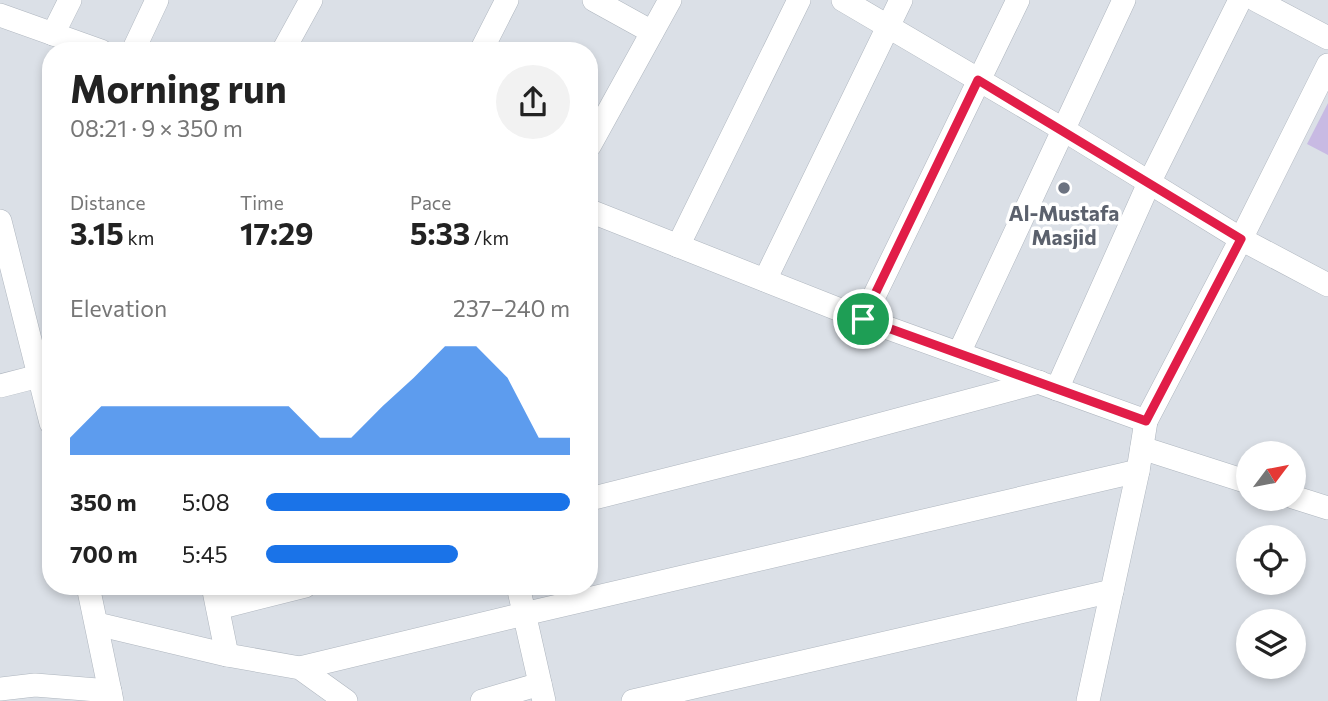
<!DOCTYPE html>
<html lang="en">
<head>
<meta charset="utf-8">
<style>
	body { margin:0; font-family:Commissioner,sans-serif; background:#f2f2f2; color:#222; height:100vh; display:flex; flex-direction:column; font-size:26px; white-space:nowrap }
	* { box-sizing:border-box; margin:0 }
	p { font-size:23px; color:#767676 }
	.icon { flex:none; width:38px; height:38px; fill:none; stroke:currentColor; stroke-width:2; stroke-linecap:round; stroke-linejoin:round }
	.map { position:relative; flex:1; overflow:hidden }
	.drawer { position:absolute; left:42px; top:42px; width:556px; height:553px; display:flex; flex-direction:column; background:#fff; border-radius:28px; box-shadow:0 4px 10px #0003 }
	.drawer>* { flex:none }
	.needle { width:46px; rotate:58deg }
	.controls { position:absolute; left:1236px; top:441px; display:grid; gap:14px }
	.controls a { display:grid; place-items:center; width:70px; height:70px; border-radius:50%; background:#fff; box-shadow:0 4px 10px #0003; font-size:35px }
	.pin { position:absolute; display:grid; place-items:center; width:60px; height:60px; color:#fff; margin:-30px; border:4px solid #fff; border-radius:50%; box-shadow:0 2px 7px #0007 }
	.round { display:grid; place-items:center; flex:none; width:74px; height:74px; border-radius:37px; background:#f2f2f2 }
	.head { display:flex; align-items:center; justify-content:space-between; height:119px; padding:0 28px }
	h1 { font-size:38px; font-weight:700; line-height:52px }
	.figures { display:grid; grid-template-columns:repeat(3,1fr); gap:10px; height:119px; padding:7px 28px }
	.figures div { display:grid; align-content:center }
	.figures b { font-size:30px; font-weight:700 }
	.figures small { font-size:19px; font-weight:400 }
	.figures p { font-size:19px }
	.chart { height:196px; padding:14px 28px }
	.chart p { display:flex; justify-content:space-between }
	.chart svg { width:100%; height:126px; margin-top:7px; fill:#1a73e8; opacity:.7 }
	ul { padding:0 28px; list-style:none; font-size:23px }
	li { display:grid; grid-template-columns:112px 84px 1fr; align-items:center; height:52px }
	li i { height:18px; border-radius:9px; background:#1a73e8 }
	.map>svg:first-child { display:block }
</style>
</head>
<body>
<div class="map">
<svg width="1328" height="701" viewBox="0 0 1328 701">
	<rect width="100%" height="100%" fill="#eceff4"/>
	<path fill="#dbe0e7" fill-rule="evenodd" d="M0 0H1328V701H0ZM51 51H590V586H51ZM1248 453H1293V499H1248ZM1248 537H1293V583H1248ZM1248 621H1293V667H1248Z"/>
	<path fill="#c8bae3" d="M1328 103V155L1307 144Z"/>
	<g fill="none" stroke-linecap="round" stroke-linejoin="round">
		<g stroke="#afb6bf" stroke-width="24">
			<g id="minor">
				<path d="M594 0 652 32"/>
				<path d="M843 0 1064 130 1241 239 1328 285"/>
				<path d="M1256 0 1328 38"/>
				<path d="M0 15 101 51"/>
				<path d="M53 34 70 0"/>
				<path d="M133 51 157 0"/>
				<path d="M283 51 311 0"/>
				<path d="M481 51 507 0"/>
				<path d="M590 145 670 0"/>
				<path d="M590 211 863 319 1146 421"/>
				<path d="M0 221 51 423"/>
				<path d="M678 246 799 0"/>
				<path d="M765 280 901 0"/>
				<path d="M863 319 1018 0"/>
				<path d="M959 353 1124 0"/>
				<path d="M0 386 39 376"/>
				<path d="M1057 389 1149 183 1240 0"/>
				<path d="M1142 448 1248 482"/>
				<path d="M1293 497 1328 508"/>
				<path d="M590 499 800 446 1039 382"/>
				<path d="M88 586 112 701"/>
				<path d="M213 586 227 655"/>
				<path d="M518 586 544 701"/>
				<path d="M218 608 305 586"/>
				<path d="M97 624 227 655 300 668 346 701"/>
				<path d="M300 668 524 614 1138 471"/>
				<path d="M0 689 35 685 110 691"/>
				<path d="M482 701 540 684"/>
				<path d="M633 701 1112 591"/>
				<path d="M1088 701 1138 471 1146 421 1241 239 1328 65"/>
			</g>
		</g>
		<use href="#minor" stroke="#fff" stroke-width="23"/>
	</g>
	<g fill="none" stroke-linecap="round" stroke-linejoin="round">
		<g stroke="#fff" stroke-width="14">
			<path id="route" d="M978 80 1241 239 1146 421 863 319Z"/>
		</g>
		<use href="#route" stroke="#e11d48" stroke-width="9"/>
	</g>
	<circle fill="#6b7280" stroke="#fff" stroke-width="2.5" cx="1064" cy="188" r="7"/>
	<g text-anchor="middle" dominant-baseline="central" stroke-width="7" stroke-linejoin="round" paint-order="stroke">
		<g font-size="21" font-weight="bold" fill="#5b616d" stroke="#fff">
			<text x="1064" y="212">Al-Mustafa<tspan x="1064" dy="24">Masjid</tspan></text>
		</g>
	</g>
</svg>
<div class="controls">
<a><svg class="needle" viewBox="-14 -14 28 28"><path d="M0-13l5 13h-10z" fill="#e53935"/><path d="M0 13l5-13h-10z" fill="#767676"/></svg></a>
<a><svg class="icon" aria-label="locate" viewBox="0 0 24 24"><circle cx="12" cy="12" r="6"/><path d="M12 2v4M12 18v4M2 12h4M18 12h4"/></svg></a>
<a><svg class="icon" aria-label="layers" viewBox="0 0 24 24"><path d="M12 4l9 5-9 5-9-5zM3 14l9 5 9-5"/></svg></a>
</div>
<div class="pin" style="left:863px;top:319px;background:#1e9e55"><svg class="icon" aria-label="arrive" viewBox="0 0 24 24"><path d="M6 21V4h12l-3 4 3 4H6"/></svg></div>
<section class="drawer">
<div class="head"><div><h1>Morning run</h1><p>08:21 · 9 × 350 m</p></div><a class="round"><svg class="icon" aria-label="share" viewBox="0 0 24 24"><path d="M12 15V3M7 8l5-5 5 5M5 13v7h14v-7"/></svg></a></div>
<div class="figures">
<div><p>Distance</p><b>3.15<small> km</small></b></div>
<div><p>Time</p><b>17:29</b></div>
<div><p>Pace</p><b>5:33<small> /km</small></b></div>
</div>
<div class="chart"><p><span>Elevation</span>237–240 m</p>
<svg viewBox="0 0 160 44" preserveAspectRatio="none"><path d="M0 44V38L10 27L20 27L30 27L40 27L50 27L60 27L70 27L80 38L90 38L100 27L110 17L120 6L130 6L140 17L150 38L160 38V44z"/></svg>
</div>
<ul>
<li><b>350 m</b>5:08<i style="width:100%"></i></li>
<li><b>700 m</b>5:45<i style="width:63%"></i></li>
</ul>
</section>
</div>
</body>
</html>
